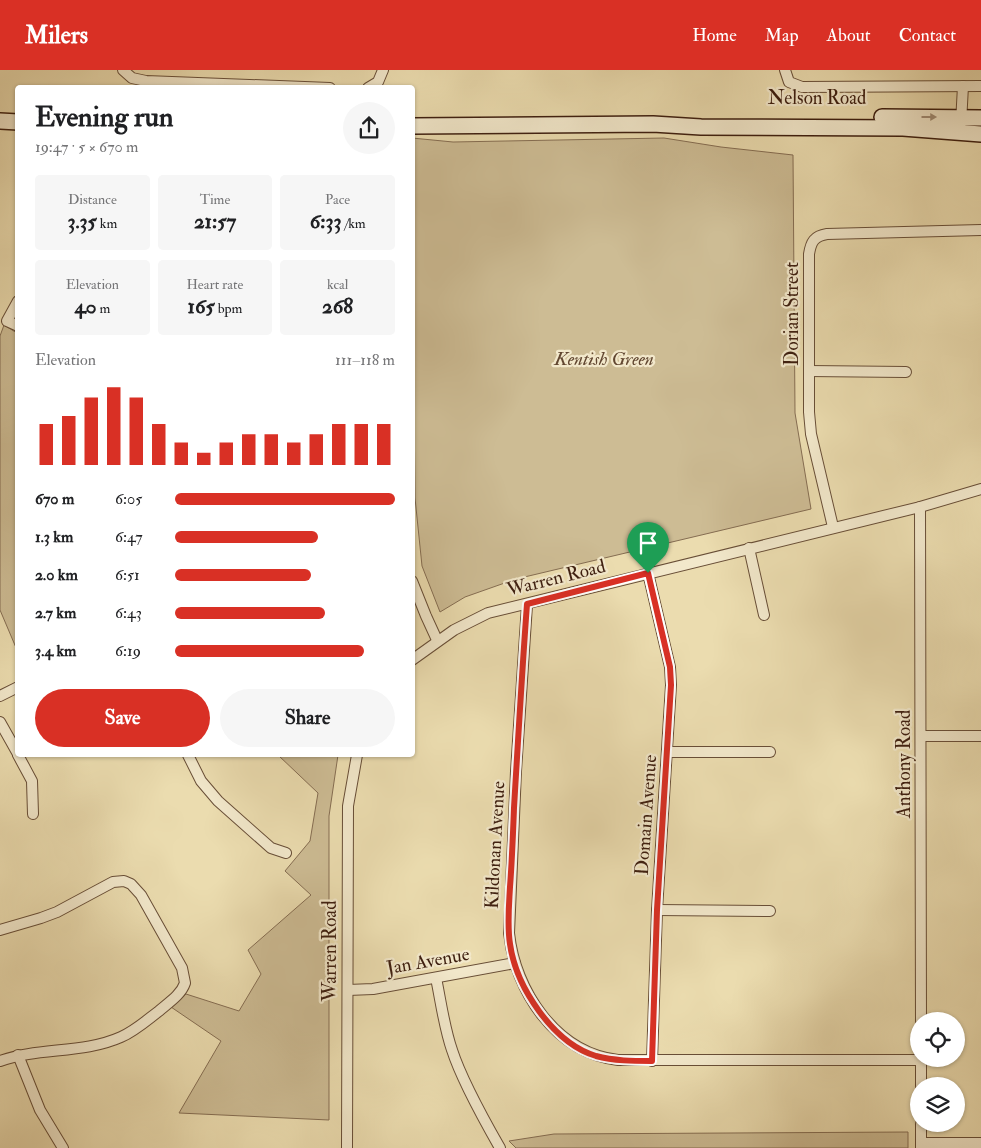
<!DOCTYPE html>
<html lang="en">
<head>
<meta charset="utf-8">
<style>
	body { margin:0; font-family:"IM FELL Double Pica",serif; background:#f6f6f6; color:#202124; height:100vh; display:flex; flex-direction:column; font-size:19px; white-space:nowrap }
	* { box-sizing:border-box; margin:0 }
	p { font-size:16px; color:#757577 }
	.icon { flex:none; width:28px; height:28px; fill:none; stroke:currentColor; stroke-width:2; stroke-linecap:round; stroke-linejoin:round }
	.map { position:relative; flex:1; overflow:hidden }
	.panel { position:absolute; left:15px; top:15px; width:400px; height:672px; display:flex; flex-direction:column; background:#fff; border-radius:5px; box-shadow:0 1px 4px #0004 }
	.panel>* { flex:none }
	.tools { position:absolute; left:910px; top:942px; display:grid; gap:10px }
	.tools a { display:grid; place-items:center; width:55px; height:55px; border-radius:50%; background:#fff; box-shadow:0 1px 4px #0004; font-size:25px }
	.pin { position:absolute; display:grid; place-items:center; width:42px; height:42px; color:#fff; margin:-51px -21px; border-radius:50% 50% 50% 0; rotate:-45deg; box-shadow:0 0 5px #0007 }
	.pin .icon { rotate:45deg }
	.round { display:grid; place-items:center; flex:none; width:52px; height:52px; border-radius:26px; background:#f6f6f6 }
	.summary { display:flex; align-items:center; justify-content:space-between; height:85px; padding:0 20px }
	h1 { font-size:28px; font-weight:700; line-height:38px }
	.figures { display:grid; grid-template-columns:repeat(3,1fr); gap:8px; height:85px; padding:5px 20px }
	.figures div { display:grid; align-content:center; border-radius:5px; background:#f6f6f6; text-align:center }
	.figures b { font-size:21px; font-weight:700 }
	.figures small { font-size:14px; font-weight:400 }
	.figures p { font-size:14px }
	.chart { height:140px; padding:10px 20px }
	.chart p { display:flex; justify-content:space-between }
	.chart svg { width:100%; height:90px; margin-top:5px; stroke:#d93025; stroke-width:6 }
	.action { display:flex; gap:10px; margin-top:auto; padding:10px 20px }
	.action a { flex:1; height:58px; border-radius:30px; background:#d93025; color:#fff; font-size:20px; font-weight:700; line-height:58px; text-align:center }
	.action a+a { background:#f6f6f6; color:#202124 }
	ul { padding:0 20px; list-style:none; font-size:16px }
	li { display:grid; grid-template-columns:80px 60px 1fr; align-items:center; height:38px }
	li i { height:12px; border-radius:6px; background:#d93025 }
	header { display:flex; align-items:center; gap:30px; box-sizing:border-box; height:70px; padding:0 25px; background:#d93025; color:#fff }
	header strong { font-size:24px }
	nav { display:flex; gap:28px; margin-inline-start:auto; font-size:18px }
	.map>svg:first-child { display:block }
</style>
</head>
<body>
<header>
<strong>Milers</strong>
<nav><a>Home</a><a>Map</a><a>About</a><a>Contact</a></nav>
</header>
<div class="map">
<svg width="981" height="1078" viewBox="0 0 981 1078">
	<rect width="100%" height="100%" fill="#ebdcaf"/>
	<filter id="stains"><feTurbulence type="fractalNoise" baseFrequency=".004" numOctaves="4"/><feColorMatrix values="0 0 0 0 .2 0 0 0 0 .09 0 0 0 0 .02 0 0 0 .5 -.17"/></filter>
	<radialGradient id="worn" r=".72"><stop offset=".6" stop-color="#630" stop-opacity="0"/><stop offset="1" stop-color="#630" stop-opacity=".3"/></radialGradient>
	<g fill="#cdbc94" stroke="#856d52">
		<path d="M412 68 453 72 664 68 721 77 793 85 795 343 811 439 516 509 465 527 440 542 422 496 415 428 413 236Z"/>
		<path d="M4 255 17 263V580L0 540V266Z"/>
		<path d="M278 685H338L329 746V1050L179 1043 221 971 171 937 186 924 239 941 261 904 248 880 311 825 285 801 310 771 318 723Z"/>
		<path d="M908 1062V1078H516L509 1071 554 1064Z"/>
	</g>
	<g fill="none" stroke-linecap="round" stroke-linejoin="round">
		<g stroke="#684e37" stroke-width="12">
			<g id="minor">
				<path d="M123 0 132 8 146 11 330 18"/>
				<path d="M785 0 789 12 802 17 981 16"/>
				<path d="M368 18 378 12 383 0"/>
				<path d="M961 53 963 16"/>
				<path d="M18 231 7 251 18 256"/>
				<path d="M809 301 906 302"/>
				<path d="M920 437 921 951"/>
				<path d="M833 457 811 364 809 342V184C811 172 814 166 827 164L981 160"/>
				<path d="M749 478 764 545"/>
				<path d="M648 503 670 597 671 615 657 840 652 991"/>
				<path d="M412 511 426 546 437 570"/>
				<path d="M527 535 516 701 509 863C515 921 556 983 618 990H921"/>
				<path d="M412 590 454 560 488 543 920 437 981 419"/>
				<path d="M0 626 18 617"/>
				<path d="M0 652 18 684"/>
				<path d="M921 666H981"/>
				<path d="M667 682H770"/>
				<path d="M18 685 32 711 33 744"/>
				<path d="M188 685 201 711 218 731 271 778 286 783"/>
				<path d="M657 840 770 841"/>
				<path d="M0 860 41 848 57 842 113 812 124 811 131 814 141 825 182 898 185 913C181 925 168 933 159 941 147 950 135 961 121 967 83 984 39 977 0 991"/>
				<path d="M436 908C441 932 444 957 452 980 462 1011 484 1050 500 1078"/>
				<path d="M348 920 373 919 515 893"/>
				<path d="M18 985 40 1040 63 1078"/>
				<path d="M921 989V1016"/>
				<path d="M921 1073H981"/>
				<path d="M347 1078 348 736 357 685"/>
				<path d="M921 1078V1054"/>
			</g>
		</g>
		<g stroke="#3d1e0f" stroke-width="18">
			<g id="secondary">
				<path d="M882 47 981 48"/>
				<path d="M0 51 18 52"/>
				<path d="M412 56 653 54 701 57 903 58 981 64"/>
			</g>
		</g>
		<use href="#minor" stroke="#f2e8cb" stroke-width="10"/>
		<use href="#secondary" stroke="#f2e8cb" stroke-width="15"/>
	</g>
	<defs><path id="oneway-solid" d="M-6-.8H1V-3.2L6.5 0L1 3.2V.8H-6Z" transform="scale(1.25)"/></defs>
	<use fill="#a18d76" href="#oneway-solid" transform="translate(929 47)"/>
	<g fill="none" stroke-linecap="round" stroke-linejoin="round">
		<g stroke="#fff" stroke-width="10">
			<path id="route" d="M648 503 670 597 671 615 657 840 652 991C633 991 614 991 596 986 553 973 516 917 510 874 507 855 509 836 510 817 512 791 513 764 514 738 518 670 522 602 527 534Z"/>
		</g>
		<use href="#route" stroke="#d93025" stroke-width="6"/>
	</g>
	<g text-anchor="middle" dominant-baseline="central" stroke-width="4.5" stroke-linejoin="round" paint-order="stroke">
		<g font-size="19" fill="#3d1e0f" stroke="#f2e8cb">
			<text x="817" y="28">Nelson Road</text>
			<text transform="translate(792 244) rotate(-90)">Dorian Street</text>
			<text transform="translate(556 508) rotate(-14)">Warren Road</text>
			<text transform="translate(904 694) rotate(-90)">Anthony Road</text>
			<text transform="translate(646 745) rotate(-86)">Domain Avenue</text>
			<text transform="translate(495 775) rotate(-87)">Kildonan Avenue</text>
			<text transform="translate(330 881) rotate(-90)">Warren Road</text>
			<text transform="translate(428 891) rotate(-10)">Jan Avenue</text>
		</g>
		<g font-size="19" font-style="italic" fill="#614630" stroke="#f2e8cb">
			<text x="604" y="289">Kentish Green</text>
		</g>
	</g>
	<rect width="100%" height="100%" filter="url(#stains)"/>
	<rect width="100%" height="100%" fill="url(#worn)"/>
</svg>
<div class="tools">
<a><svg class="icon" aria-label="locate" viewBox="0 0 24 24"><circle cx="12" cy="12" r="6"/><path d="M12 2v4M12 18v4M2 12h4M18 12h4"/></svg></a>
<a><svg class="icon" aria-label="layers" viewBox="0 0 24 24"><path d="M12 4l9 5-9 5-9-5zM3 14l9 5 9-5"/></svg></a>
</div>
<div class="pin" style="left:648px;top:503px;background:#1e9e55"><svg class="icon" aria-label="arrive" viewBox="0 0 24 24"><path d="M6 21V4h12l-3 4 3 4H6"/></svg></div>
<section class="panel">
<div class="summary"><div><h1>Evening run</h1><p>19:47 · 5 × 670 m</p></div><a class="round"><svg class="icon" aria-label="share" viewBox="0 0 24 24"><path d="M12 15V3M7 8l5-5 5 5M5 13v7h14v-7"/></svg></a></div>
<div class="figures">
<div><p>Distance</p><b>3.35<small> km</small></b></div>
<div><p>Time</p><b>21:57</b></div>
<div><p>Pace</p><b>6:33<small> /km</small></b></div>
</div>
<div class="figures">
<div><p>Elevation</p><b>40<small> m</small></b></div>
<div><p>Heart rate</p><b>165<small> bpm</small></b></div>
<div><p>kcal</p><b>268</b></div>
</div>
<div class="chart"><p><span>Elevation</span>111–118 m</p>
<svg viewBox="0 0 160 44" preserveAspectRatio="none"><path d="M5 44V24M15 44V20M25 44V11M35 44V6M45 44V11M55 44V24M65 44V33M75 44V38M85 44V33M95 44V29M105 44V29M115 44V33M125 44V29M135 44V24M145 44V24M155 44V24"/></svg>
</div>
<ul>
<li><b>670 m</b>6:05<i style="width:100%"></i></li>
<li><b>1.3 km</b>6:47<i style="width:65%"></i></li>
<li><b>2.0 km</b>6:51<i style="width:62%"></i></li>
<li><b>2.7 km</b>6:43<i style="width:68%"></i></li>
<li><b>3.4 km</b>6:19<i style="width:86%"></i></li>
</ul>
<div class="action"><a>Save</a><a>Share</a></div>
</section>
</div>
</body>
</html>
